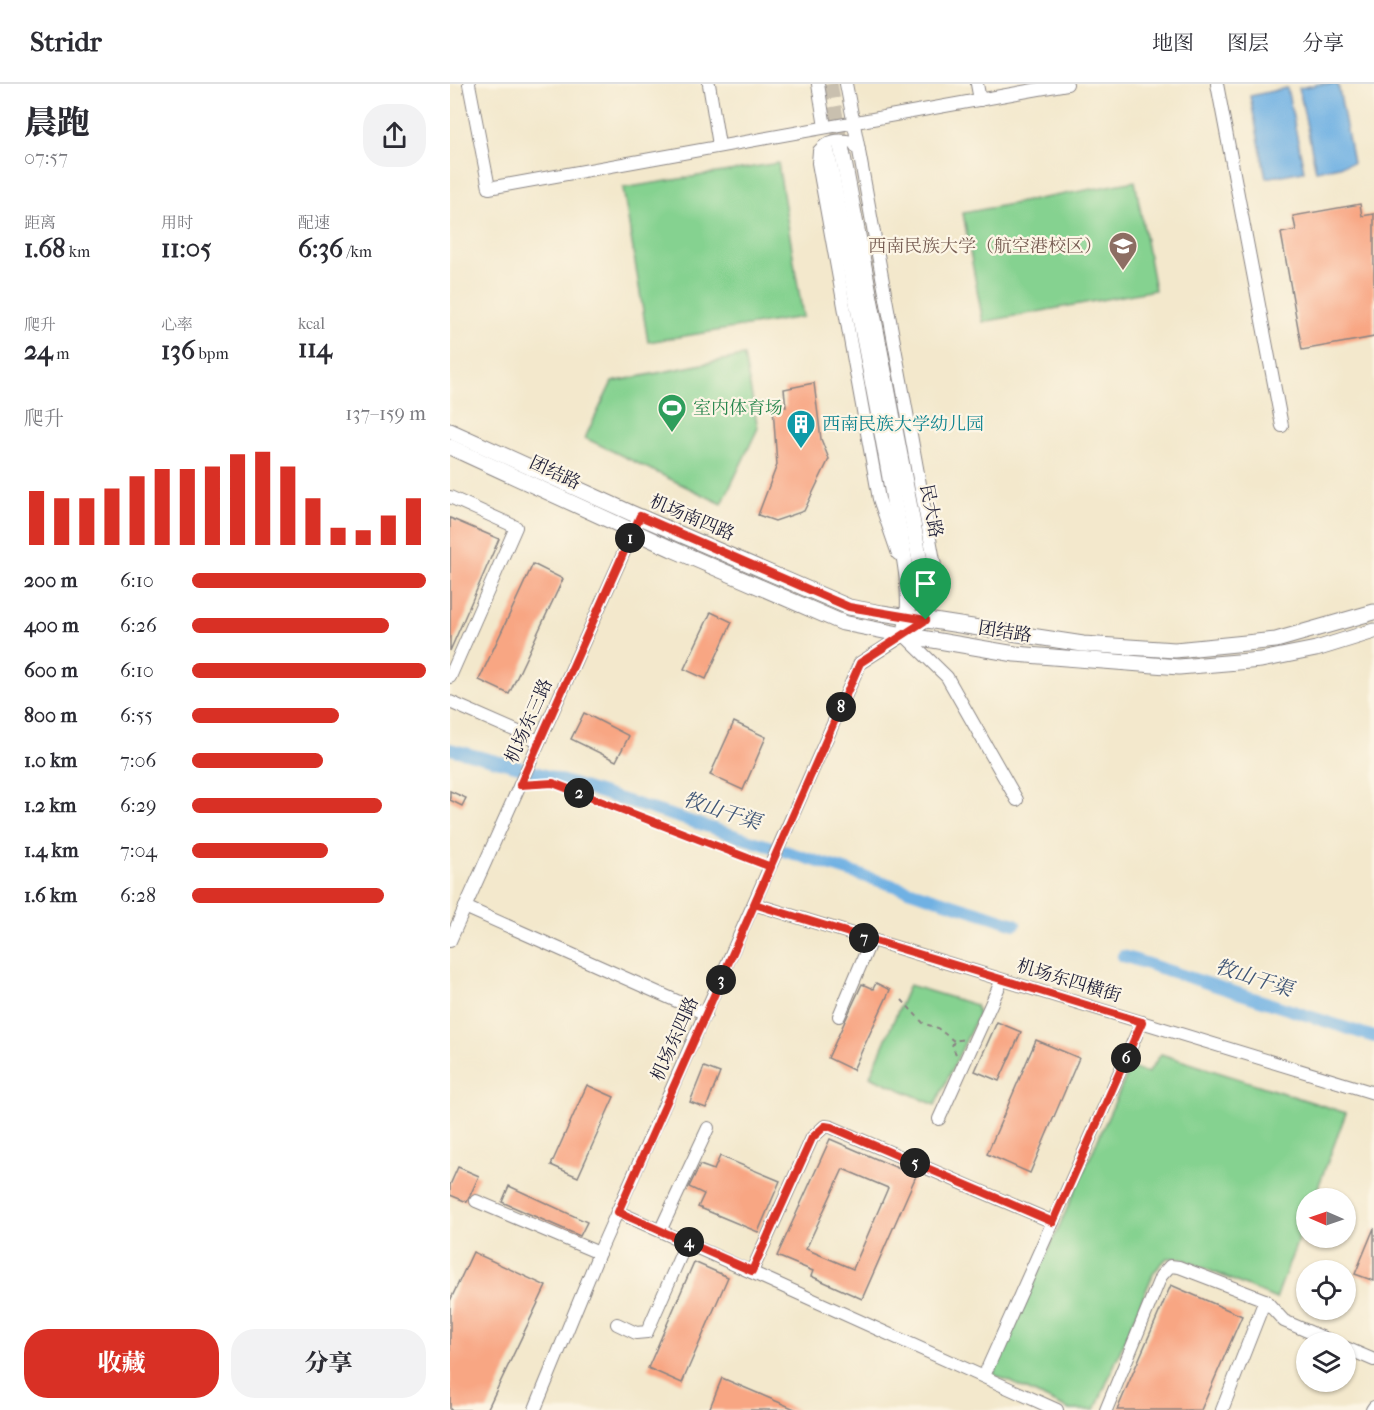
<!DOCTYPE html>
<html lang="zh">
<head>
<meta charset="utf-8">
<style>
	body { margin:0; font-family:"IM FELL French Canon","Noto Serif SC",serif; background:#f2f2f3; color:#2b2b33; height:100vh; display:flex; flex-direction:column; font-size:22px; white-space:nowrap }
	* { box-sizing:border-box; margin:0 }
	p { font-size:20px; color:#7c7c81 }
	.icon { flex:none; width:33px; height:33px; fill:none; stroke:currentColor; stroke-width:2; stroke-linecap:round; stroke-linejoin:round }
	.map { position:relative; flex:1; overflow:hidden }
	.drawer { display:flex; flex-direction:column; background:#fff; width:450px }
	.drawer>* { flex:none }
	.needle { width:39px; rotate:272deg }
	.fabs { position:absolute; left:846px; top:1104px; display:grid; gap:12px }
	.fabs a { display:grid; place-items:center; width:60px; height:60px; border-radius:50%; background:#fff; box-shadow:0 2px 4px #0004; font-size:30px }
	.pin { position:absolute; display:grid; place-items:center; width:51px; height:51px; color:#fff; margin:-62px -26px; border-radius:50% 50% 50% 0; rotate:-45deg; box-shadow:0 0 6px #0007 }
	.pin .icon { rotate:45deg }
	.km { position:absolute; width:30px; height:30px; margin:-15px; border-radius:50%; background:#222; color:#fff; font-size:16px; line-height:30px; text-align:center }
	.round { display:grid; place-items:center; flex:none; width:63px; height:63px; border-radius:24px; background:#f2f2f3 }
	.summary { display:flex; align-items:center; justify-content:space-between; height:102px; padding:0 24px }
	h1 { font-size:33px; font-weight:800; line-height:45px }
	.stats { display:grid; grid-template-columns:repeat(3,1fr); gap:9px; height:102px; padding:6px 24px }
	.stats div { display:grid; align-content:center }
	.stats b { font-size:26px; font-weight:800 }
	.stats small { font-size:16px; font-weight:400 }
	.stats p { font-size:16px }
	.chart { height:168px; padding:12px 24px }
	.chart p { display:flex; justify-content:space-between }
	.chart svg { width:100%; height:108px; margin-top:6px; stroke:#d93025; stroke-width:6 }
	.cta { display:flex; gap:12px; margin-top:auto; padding:12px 24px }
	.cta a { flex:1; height:69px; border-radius:24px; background:#d93025; color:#fff; font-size:24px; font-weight:800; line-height:69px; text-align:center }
	.cta a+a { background:#f2f2f3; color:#2b2b33 }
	ul { padding:0 24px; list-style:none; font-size:20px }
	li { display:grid; grid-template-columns:96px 72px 1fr; align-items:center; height:45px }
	li i { height:15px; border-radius:8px; background:#d93025 }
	header { display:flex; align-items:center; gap:36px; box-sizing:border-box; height:84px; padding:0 30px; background:#fff; border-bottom:2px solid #e1e1e2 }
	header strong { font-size:28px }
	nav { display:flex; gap:33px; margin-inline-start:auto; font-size:21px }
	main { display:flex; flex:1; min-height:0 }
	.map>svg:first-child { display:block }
</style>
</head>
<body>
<header>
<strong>Stridr</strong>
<nav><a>地图</a><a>图层</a><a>分享</a></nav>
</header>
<main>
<section class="drawer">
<div class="summary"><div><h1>晨跑</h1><p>07:57</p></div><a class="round"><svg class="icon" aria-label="share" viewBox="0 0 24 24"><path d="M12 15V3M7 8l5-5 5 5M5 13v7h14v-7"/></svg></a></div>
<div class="stats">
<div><p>距离</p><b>1.68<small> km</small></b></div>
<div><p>用时</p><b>11:05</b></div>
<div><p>配速</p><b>6:36<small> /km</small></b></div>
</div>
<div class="stats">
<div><p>爬升</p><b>24<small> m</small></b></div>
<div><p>心率</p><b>136<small> bpm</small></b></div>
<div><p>kcal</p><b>114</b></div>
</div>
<div class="chart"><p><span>爬升</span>137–159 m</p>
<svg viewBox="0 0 160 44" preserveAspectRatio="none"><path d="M5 44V22M15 44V25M25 44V25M35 44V21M45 44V16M55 44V13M65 44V13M75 44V12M85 44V7M95 44V6M105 44V12M115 44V25M125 44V37M135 44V38M145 44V32M155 44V25"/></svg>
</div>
<ul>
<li><b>200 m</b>6:10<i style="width:100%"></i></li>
<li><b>400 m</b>6:26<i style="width:84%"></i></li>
<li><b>600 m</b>6:10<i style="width:100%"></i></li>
<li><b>800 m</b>6:55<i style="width:63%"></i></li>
<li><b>1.0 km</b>7:06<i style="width:56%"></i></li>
<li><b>1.2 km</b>6:29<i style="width:81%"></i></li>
<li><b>1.4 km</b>7:04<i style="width:58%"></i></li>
<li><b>1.6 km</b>6:28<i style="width:82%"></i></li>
</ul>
<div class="cta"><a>收藏</a><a>分享</a></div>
</section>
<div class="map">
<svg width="924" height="1326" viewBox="0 0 924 1326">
	<rect width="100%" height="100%" fill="#fcf5e5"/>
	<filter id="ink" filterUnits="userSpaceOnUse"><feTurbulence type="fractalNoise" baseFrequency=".0167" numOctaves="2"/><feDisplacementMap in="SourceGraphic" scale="12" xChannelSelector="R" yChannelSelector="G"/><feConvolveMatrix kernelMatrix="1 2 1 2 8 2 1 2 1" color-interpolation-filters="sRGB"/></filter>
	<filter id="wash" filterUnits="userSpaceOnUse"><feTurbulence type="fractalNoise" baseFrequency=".008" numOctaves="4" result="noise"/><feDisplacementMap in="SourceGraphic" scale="24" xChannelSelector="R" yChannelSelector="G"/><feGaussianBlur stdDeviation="1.35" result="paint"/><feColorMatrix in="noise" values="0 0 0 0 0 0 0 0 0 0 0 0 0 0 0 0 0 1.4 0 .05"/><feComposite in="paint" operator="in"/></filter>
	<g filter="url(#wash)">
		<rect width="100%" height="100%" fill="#f3e8cc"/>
		<g fill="#85d290" stroke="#547a66" stroke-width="1.5">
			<path d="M328 79 353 233 198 258 173 104Z"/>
			<path d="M685 97 705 206 533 238 513 129Z"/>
			<path d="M294 272 308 344 272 420 135 354 162 298Z"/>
			<path d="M459 901 526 921 528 931 485 1021 420 992Z"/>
			<path d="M711 970 896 1029 864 1114H856V1134L826 1215 731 1174H717L704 1188 645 1326H620L543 1290 680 984 698 989Z"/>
		</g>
		<g fill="#6fb1e3" stroke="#486a8f" stroke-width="1.5">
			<path d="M871 0H888L903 79 866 87 849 4Z"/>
			<path d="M837 4 854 87 816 94 800 12Z"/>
		</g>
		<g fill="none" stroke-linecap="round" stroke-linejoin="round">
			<g stroke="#6fb1e3" stroke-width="12">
				<path d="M0 665 69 683 565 840"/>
				<path d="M673 872 924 953"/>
			</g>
		</g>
		<g id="blocks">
			<g fill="#f8a683" fill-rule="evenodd">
				<path d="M910 120 912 132 924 130V253L852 266 831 149 846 146 843 132Z"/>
				<path d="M364 299 371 355 379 375 354 427 325 437 308 431 327 381 323 323H336L334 305Z"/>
				<path d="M0 434 49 455 0 567Z"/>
				<path d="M83 480 113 495 59 610 29 596Z"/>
				<path d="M261 528 282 538 256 595 234 585Z"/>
				<path d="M134 629 179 652 166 677 121 655Z"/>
				<path d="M284 638 316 653 293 706 260 691Z"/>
				<path d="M0 707 16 714 12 722 0 716Z"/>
				<path d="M426 899 440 906 403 986 378 974 412 900 423 905Z"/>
				<path d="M547 938 571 948 549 997 525 987Z"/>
				<path d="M586 956 629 974 580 1089 537 1070Z"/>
				<path d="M254 983 270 989 256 1024 240 1018Z"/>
				<path d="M137 1001 164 1013 128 1093 101 1081Z"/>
				<path d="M380 1055 466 1092 412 1215 361 1192 363 1187 327 1172ZM393 1085 438 1104 403 1185 356 1165Z"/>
				<path d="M270 1072 330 1097 308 1148 248 1123 254 1110 239 1103 250 1081 264 1086Z"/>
				<path d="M8 1083 29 1092 17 1118 0 1111V1101Z"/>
				<path d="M59 1102 137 1138 130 1152 52 1118Z"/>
				<path d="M924 1144V1197L905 1190Z"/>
				<path d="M23 1168 96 1202 37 1326H0V1217Z"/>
				<path d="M244 1178 278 1193 232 1299 198 1284Z"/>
				<path d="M721 1201 792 1232 751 1326H667Z"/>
				<path d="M272 1294 347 1326H259Z"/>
			</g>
		</g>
	</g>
	<g filter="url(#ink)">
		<use href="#blocks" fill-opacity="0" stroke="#8a8584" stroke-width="1.5"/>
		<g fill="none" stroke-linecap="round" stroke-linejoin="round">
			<path stroke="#c9c0af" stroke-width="15" stroke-dasharray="15 8" stroke-linecap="butt" d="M380 0 391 62"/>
			<g stroke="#8a8584" stroke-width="14">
				<g id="minor">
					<path d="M19 0 39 104 617 0"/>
					<path d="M259 0 269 61"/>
					<path d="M368 0 375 43"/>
					<path d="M396 0 409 66"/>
					<path d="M527 0 530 16"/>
					<path d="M767 0 832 342"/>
					<path d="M0 413 66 443 0 593"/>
					<path d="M448 470 429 415 368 79 369 67C378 56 388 55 403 58L409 67 485 482 479 520"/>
					<path d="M0 618 89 657"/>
					<path d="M304 820 924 1009"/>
					<path d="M15 823 256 930"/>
					<path d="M0 857 187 439"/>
					<path d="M389 932 421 856"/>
					<path d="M489 1035 552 896"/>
					<path d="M26 1117 149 1169"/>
					<path d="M168 1128 607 1326"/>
					<path d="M211 1145 258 1044"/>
					<path d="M302 1187 362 1054 375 1042 381 1043 603 1138"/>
					<path d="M815 1216 834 1237 883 1258"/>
					<path d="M167 1240 186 1249 197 1248 237 1157"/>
					<path d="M896 1264 924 1276"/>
					<path d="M534 1292 692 938"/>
					<path d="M85 1325 149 1169 410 579 454 551 497 593 567 716"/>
					<path d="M656 1326 711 1192 720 1182 729 1183 815 1216 772 1326"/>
					<path d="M922 1326 924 1323"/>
				</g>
			</g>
			<g stroke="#8a8584" stroke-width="17">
				<g id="major">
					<path d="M391 62 472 487 476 536 469 540"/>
					<path d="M376 64C400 182 424 299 444 417 450 454 464 506 456 543"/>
					<path d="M0 347 181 429 399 523 432 529 633 560 725 566 826 556 924 528"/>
					<path d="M0 363 222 465 393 539 454 551 565 570 729 583 811 576 866 565 924 547"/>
				</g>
			</g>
			<g stroke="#8a8584" stroke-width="2" stroke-dasharray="4.5 4.5" stroke-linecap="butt">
				<path d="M82 700 103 699 311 779"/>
				<path d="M452 916 474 940 486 943 504 957"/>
				<path d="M506 970 502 962 504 957 514 955"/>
			</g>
			<use href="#minor" stroke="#fff" stroke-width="12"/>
			<use href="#major" stroke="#fff" stroke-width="15"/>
		</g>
	</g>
	<g fill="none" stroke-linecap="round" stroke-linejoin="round" filter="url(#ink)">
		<g stroke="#fff" stroke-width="12">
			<path id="route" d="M476 536 399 523 190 432 70 701 103 699 321 783 168 1128 302 1187 362 1054 375 1042 381 1043 603 1138 692 938 304 820 410 579 476 536"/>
		</g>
		<use href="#route" stroke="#d93025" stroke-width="8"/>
	</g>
	<defs>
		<g id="university-pin" transform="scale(1.5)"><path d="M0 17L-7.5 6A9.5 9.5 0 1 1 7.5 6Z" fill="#8d6e63" stroke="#fcf5e5"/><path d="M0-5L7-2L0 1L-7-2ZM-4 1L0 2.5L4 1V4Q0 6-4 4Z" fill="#fff"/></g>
		<g id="stadium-pin" transform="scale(1.5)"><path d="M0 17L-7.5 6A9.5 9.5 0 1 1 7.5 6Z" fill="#2e9e5b" stroke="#fcf5e5"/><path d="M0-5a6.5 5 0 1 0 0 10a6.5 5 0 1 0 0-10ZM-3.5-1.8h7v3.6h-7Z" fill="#fff"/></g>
		<g id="building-pin" transform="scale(1.5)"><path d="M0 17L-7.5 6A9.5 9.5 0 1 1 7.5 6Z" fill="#0f9aa8" stroke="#fcf5e5"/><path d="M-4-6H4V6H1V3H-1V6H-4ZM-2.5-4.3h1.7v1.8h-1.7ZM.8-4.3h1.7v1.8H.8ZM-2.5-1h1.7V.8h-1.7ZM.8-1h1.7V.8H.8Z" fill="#fff"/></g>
	</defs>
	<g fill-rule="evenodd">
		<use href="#university-pin" x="673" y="162"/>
		<use href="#stadium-pin" x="222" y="324"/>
		<use href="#building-pin" x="351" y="340"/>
	</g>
	<g text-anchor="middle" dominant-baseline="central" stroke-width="4.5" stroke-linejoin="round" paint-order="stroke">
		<g font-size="18" fill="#785e54" stroke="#fcf5e5" text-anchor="end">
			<text x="652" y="162">西南民族大学（航空港校区）</text>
		</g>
		<g font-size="18" fill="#27864d" stroke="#fcf5e5" text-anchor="start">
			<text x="243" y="324">室内体育场</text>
		</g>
		<g font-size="18" fill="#0d838f" stroke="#fcf5e5" text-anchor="start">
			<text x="372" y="340">西南民族大学幼儿园</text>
		</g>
		<g font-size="18" fill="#22223b" stroke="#fcf5e5">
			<text transform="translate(105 389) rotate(25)">团结路</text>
			<text transform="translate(481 427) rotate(79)">民大路</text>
			<text transform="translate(242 434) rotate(23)">机场南四路</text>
			<text transform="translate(555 548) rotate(9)">团结路</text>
			<text transform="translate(79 637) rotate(-66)">机场东三路</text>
			<text transform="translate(619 897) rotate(17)">机场东四横街</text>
			<text transform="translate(225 955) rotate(-66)">机场东四路</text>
		</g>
		<g font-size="20" font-style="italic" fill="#3d5476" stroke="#fcf5e5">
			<text transform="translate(272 727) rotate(18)">牧山干渠</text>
			<text transform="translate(804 894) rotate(18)">牧山干渠</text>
		</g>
	</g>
</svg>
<div class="fabs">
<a><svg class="needle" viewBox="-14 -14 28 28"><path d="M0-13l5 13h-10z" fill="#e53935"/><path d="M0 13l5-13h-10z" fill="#7c7c81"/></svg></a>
<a><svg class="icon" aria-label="locate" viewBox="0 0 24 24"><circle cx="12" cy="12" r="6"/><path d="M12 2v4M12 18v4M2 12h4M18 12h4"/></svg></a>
<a><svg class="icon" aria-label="layers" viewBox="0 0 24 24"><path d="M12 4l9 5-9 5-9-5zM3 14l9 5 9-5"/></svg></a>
</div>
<div class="pin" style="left:476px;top:536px;background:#1e9e55"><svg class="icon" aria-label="arrive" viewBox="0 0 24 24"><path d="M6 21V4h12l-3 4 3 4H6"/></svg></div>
<b class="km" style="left:180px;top:454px">1</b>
<b class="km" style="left:129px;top:709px">2</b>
<b class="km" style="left:271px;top:896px">3</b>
<b class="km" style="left:239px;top:1158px">4</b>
<b class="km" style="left:465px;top:1079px">5</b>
<b class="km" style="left:676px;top:974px">6</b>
<b class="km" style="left:414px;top:854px">7</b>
<b class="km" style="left:391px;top:623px">8</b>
</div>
</main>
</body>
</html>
